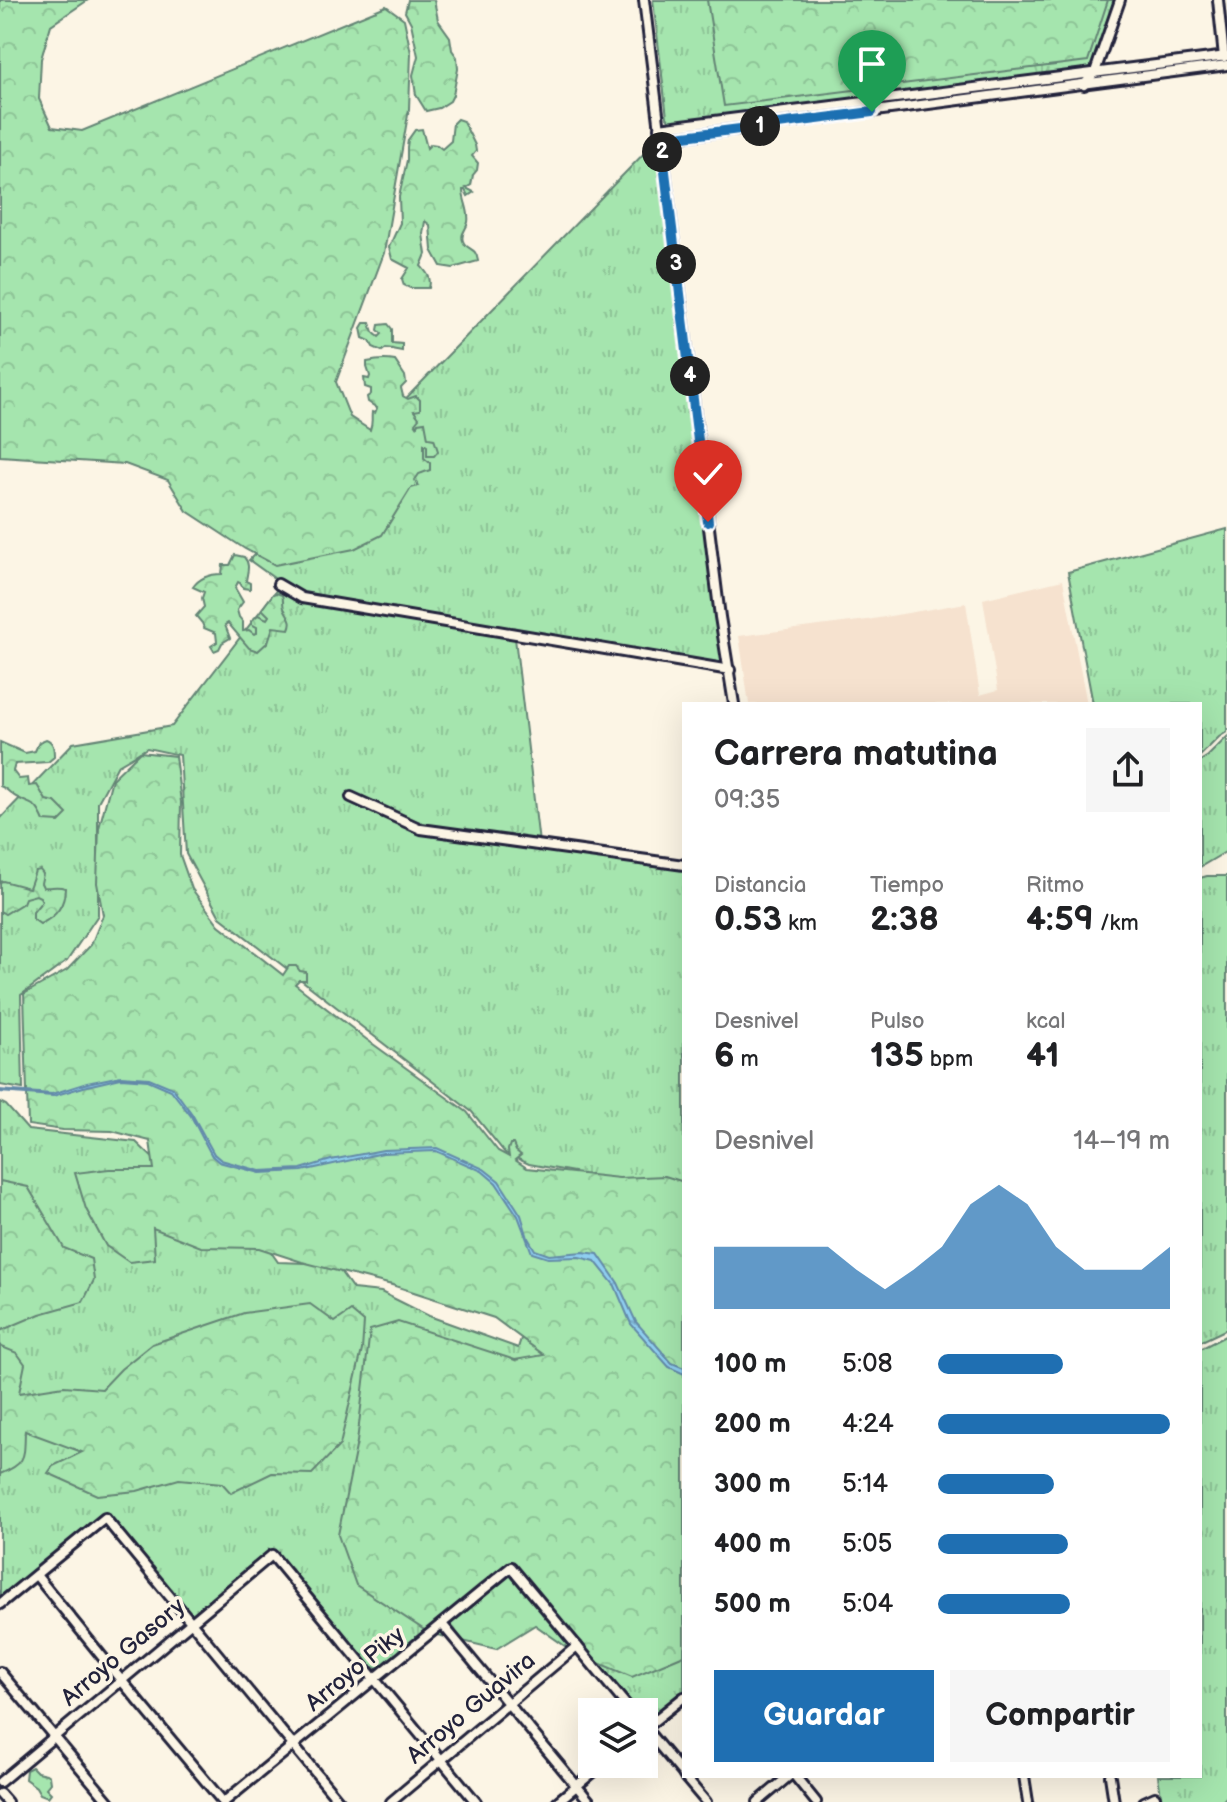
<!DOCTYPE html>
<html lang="es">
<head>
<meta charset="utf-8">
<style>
	body { margin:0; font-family:"Balsamiq Sans",sans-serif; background:#f6f6f6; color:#202124; height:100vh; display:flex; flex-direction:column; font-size:30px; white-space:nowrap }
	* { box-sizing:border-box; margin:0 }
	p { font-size:26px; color:#757577 }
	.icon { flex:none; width:44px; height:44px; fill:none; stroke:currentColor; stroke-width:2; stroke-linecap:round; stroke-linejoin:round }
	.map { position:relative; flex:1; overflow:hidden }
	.details { position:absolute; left:682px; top:702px; width:520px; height:1076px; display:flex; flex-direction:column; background:#fff; border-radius:0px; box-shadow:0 8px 32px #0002 }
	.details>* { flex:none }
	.fabs { position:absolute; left:578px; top:1698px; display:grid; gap:16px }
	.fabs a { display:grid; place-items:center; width:80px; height:80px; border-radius:0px; background:#fff; box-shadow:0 8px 32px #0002; font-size:40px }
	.pin { position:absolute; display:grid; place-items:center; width:68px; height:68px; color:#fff; margin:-82px -34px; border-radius:50% 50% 50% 0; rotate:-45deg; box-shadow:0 0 8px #0007 }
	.pin .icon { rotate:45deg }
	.km { position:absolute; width:40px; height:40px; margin:-20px; border-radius:50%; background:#222; color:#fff; font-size:22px; line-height:40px; text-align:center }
	.round { display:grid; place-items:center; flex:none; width:84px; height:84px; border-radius:0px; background:#f6f6f6 }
	.overview { display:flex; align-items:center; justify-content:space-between; height:136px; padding:0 32px }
	h1 { font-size:36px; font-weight:700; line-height:60px }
	.metrics { display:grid; grid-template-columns:repeat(3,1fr); gap:12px; height:136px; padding:8px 32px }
	.metrics div { display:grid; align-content:center }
	.metrics b { font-size:34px; font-weight:700 }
	.metrics small { font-size:22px; font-weight:400 }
	.metrics p { font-size:22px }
	.chart { height:224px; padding:16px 32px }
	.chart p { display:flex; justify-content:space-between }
	.chart svg { width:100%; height:144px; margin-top:8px; fill:#1f6fb2; opacity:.7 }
	.action { display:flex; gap:16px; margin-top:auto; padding:16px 32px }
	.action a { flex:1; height:92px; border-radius:0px; background:#1f6fb2; color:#fff; font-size:32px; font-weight:700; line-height:92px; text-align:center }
	.action a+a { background:#f6f6f6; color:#202124 }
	ul { padding:0 32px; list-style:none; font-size:26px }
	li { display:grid; grid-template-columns:128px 96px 1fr; align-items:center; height:60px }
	li i { height:20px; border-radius:10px; background:#1f6fb2 }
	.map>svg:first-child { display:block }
</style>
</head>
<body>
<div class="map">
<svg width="1227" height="1802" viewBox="0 0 1227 1802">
	<defs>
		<pattern id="grass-tufts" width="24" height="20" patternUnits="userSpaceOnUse" patternTransform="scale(2)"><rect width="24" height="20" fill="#a5e5ae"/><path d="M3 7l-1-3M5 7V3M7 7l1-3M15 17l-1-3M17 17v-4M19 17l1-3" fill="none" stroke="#8ec497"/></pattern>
		<pattern id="forest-crowns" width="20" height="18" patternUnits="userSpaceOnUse" patternTransform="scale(2)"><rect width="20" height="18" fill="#a5e5ae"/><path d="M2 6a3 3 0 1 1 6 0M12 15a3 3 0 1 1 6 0" fill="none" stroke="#8ec497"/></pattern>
		<pattern id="water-ripples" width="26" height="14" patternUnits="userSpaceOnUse" patternTransform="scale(2)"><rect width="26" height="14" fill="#8fcff0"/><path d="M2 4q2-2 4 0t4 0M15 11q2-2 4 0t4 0" fill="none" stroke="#7bb1cf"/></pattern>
	</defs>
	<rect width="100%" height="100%" fill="#fcf5e5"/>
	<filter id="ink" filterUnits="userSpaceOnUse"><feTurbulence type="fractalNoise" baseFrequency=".0125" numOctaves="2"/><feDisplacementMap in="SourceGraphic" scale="16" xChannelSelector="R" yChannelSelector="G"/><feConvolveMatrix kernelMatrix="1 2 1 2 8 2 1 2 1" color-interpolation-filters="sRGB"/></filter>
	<g filter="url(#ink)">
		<path fill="#f6e2cf" d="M1063 580 1087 704H749L739 636 867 620 966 603 980 695 998 690 983 599Z"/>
		<g fill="url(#grass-tufts)" stroke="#648474" stroke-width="2">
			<path d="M653 0H1118L1096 65 1090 71 671 123 667 117Z"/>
			<path d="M1084 77 1085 80 678 133 676 131Z"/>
			<path d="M657 140 716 612 726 666 299 596 249 560Z"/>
			<path d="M1227 529V732L1219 737 1200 756V704H1093L1068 572Z"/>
			<path d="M278 588 303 601 515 638 539 843 421 826 348 792 346 797 421 833 684 867V1694L652 1718 647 1719 644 1718V1712H639L517 1565H508L381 1667 375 1668 371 1666 275 1552 269 1553 196 1613 191 1614 106 1514 100 1516 0 1599V1102L6 1105 28 1130 136 1142 203 1206 252 1225 278 1262 335 1264 353 1289 381 1292 429 1316 518 1348 574 1172 529 1164 505 1153 472 1112 220 917 186 854 180 755 147 748 118 765 98 802V915L67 961 21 995 23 1089 0 1085V819L73 743 172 726Z"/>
			<path d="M1227 737V851L1200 867V761L1208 756Z"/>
			<path d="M1207 876H1227V1329L1200 1342V878Z"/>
			<path d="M1227 1335V1796L1222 1802H1162L1158 1776H1200V1349Z"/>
		</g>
		<g fill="url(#forest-crowns)" stroke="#648474" stroke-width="2">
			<path d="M0 0H88L51 25 41 59 39 99 52 127 82 131 386 6 404 19 411 53 409 109 384 253 336 382 350 417 370 430C373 422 371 420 372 412L375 413 377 408 368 402 367 397 371 394V389L365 387 364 378 369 379 370 376 367 367V362C376 360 386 359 395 361L405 376 406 383 401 388 403 396 408 399 416 396 420 400V410L414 411 419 418 415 423 417 426 418 423 425 422 428 438 434 439 438 451 434 456H427V446L424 444V458L430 463V470L419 474 415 480 418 486 411 488 382 535 354 549 275 565 245 549 187 511 168 480 125 464 0 456Z"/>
			<path d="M408 0H434L438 20 450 37 452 50 457 57 458 69 453 95 450 101 439 108 426 111 416 95 413 75 418 56 411 23 405 12Z"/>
			<path d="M707 0H1108L1088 61 724 106Z"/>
			<path d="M457 119 463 121 475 145 476 151 472 156 478 163 477 170 473 175 471 185 466 188 474 192 468 196 465 190H463C463 201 470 211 468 222 467 229 460 233 463 241 467 251 476 246 478 261L453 268 441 266 432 250 430 225 425 221 423 234 426 254 421 266C427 273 432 278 429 288H410L404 285 402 279 409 268 392 259 389 247 400 223 399 197 407 160V147L408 140 415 130 422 129 427 148 431 144 437 145 442 149 451 141 453 123Z"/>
			<path d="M364 323H370L373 332 379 337 382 334 378 330 379 325 388 324 392 329V343L402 344V351L386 348 382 351 373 347 370 341 363 338 361 328Z"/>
			<path d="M235 555 244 557C251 565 247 572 246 581L250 583V589L243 588 240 583 238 582 235 588 243 602 237 610 239 617 243 622V631L249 630 254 634 257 633V627L251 624V621L258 615 267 619 269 616 262 609 273 594 276 593 282 595C284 600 282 606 285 610 289 618 293 620 289 629L273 627 268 642 258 651 249 648 228 623 225 625 230 638 222 643 219 649 214 651 211 646 217 642 216 633 204 628 202 623 196 616 204 607 202 598 204 592 193 587C200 577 210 574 222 574L223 565H230Z"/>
			<path d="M46 739C54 742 54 749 54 757L48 762 15 764 13 771 19 779 28 778 29 786 37 785 46 800 55 802 67 814 59 822 44 821C36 802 33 806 18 798 11 795 8 789 0 786V742L25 753 35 751 39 742Z"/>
			<path d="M140 752 175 756 181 802 180 855 192 889 219 925 283 975 289 966H296L300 971 306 972V980H299L295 984 366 1039 467 1112 498 1151 509 1157 508 1150 510 1144H513L516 1151 521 1155 515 1160 527 1168 619 1178 665 1176 684 1182V1655L632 1677 575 1653 535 1625 496 1649 429 1633 356 1585 338 1535 357 1442 370 1330 398 1322 515 1360 544 1355 494 1318 392 1285 302 1262 259 1248 201 1247 153 1228 155 1259 129 1262 106 1246 86 1209 75 1173 109 1169H154L150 1141 112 1131 63 1130 28 1125 24 994 67 970 91 945 103 915 97 883 99 828 112 779Z"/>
			<path d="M40 870 43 874 41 883 43 887C51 888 57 885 65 888 65 906 56 917 40 924L33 919V912L42 901 40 897 36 895 25 898 23 903 5 914 0 911V882L3 881 29 888 35 871Z"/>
			<path d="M0 1181 28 1187 64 1248 91 1259 94 1280 83 1302 40 1314 0 1331Z"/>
			<path d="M310 1304 335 1322 351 1311 364 1322 362 1350 340 1445 312 1474 272 1473 231 1493 222 1483 179 1479 137 1491 97 1495 48 1473 53 1466 82 1452 25 1431C24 1457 27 1463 0 1474V1344L2 1347 17 1353 25 1364 19 1393 64 1386 102 1389 121 1369 152 1344 244 1313Z"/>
			<path d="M32 1767 37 1772 46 1774 49 1776 50 1783 46 1788 51 1793 48 1797 40 1794 36 1787 25 1779 26 1770Z"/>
		</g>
		<path fill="url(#water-ripples)" stroke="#638aa8" stroke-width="2" d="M121 1076 149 1078 173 1088 192 1114 214 1154 221 1160 260 1171 301 1169 331 1160 383 1150 437 1148 484 1169 499 1181 521 1215 528 1238 535 1250 549 1255 583 1252 598 1254 618 1283 636 1322 672 1363 684 1368V1374L669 1367 631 1324 615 1286 595 1261 579 1257 548 1258 532 1253 518 1216 496 1183 482 1171 436 1151 383 1153 302 1171 260 1173 219 1162 212 1156 191 1116 171 1090 148 1080 121 1078 87 1086 53 1096 0 1092V1090L52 1094 87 1083Z"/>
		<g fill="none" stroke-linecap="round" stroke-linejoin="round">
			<g stroke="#22223b" stroke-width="14">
				<g id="minor">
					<path d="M644 0 720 617 734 704"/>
					<path d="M1218 0 1224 57"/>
					<path d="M1084 85 1095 72 1120 0"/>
					<path d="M659 128 1227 56"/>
					<path d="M661 139 1227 65"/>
					<path d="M278 584 302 598 730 670"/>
					<path d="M351 797 421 829 684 865"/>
					<path d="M36 1575 121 1680 223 1802"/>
					<path d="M0 1604 105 1518 340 1802"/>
					<path d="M442 1624 590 1802"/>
					<path d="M0 1672 109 1802"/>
					<path d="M644 1727 684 1775"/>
					<path d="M644 1729 684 1697"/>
					<path d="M684 1776 706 1802"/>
					<path d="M795 1776 816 1802"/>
					<path d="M1024 1776 1028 1802"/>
					<path d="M1110 1776 1114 1802"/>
					<path d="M0 1782 272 1555 476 1802"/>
					<path d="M0 1794 7 1802"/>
					<path d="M224 1802 511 1567 632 1712"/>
					<path d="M391 1802 577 1646"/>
					<path d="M557 1802 603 1764"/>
					<path d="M758 1802 789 1776"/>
					<path d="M1144 1802 1155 1797"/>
				</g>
			</g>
			<use href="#minor" stroke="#fcf5e5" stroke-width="8"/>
		</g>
	</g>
	<g fill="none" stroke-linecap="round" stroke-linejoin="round" filter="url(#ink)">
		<g stroke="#fff" stroke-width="16">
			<path id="route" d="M708 522 661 139 872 112"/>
		</g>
		<use href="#route" stroke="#1f6fb2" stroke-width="10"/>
	</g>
	<g text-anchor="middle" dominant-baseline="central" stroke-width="7" stroke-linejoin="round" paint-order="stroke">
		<g font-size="24" fill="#22223b" stroke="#fcf5e5">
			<text transform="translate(123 1652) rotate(-40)">Arroyo Gasory</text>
			<text transform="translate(355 1669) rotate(-39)">Arroyo Piky</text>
			<text transform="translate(471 1708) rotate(-40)">Arroyo Guavira</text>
		</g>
	</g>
</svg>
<div class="fabs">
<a><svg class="icon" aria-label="layers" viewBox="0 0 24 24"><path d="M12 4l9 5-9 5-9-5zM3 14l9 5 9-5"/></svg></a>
</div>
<div class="pin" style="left:872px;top:112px;background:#1e9e55"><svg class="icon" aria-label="arrive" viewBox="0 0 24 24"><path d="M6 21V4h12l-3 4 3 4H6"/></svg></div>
<div class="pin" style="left:708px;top:522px;background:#d93025"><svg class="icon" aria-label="check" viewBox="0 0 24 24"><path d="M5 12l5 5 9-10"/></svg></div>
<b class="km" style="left:760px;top:126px">1</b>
<b class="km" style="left:662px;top:152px">2</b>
<b class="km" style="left:676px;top:264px">3</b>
<b class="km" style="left:690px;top:376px">4</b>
<section class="details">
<div class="overview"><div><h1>Carrera matutina</h1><p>09:35</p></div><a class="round"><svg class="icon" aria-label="share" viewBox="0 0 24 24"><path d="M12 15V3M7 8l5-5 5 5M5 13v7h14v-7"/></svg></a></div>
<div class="metrics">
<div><p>Distancia</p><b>0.53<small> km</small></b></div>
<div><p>Tiempo</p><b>2:38</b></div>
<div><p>Ritmo</p><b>4:59<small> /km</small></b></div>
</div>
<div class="metrics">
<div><p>Desnivel</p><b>6<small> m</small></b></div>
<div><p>Pulso</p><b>135<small> bpm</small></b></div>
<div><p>kcal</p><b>41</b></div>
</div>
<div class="chart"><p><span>Desnivel</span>14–19 m</p>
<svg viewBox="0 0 160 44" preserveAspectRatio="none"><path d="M0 44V25L10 25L20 25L30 25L40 25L50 32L60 38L70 32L80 25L90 12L100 6L110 12L120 25L130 32L140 32L150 32L160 25V44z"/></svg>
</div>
<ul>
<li><b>100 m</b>5:08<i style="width:54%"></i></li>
<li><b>200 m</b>4:24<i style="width:100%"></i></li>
<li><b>300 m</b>5:14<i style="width:50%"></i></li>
<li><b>400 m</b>5:05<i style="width:56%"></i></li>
<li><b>500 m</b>5:04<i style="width:57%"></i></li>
</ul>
<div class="action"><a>Guardar</a><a>Compartir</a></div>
</section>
</div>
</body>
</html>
